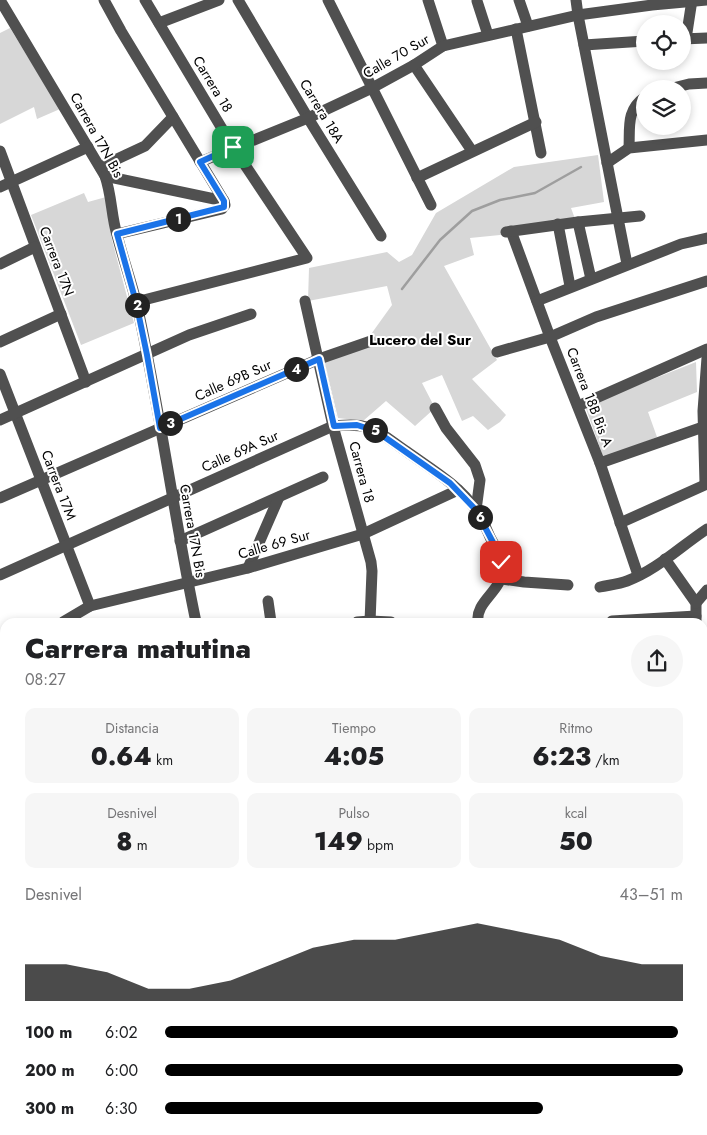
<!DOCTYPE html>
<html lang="es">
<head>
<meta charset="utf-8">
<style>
	body { margin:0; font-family:Jost,sans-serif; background:#f6f6f6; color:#202124; height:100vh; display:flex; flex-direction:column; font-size:19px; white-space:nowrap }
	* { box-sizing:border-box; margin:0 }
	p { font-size:16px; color:#757577 }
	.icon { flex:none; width:28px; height:28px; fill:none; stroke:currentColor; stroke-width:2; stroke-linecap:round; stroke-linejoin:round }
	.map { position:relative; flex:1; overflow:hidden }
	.drawer { position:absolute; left:0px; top:618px; width:708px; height:518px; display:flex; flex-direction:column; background:#fff; border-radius:15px 15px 0 0; box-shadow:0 2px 8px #0003 }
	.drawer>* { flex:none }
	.buttons { position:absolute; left:636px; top:15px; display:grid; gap:10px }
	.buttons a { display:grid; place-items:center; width:55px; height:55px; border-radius:50%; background:#fff; box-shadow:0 2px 8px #0003; font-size:25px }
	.pin { position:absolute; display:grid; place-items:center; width:42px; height:42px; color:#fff; margin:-21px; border-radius:10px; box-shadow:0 2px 8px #0006 }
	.km { position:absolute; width:25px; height:25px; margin:-12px; border-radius:50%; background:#222; color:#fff; font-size:14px; line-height:25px; text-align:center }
	.round { display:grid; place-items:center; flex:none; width:52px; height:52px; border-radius:26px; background:#f6f6f6 }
	.head { display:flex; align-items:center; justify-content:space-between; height:85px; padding:0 25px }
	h1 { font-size:28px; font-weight:800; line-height:38px }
	.figures { display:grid; grid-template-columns:repeat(3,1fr); gap:8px; height:85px; padding:5px 25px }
	.figures div { display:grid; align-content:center; border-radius:10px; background:#f6f6f6; text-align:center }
	.figures b { font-size:25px; font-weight:800 }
	.figures small { font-size:14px; font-weight:400 }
	.figures p { font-size:14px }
	.chart { height:140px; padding:10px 25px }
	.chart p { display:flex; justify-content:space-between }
	.chart svg { width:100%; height:90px; margin-top:5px; fill:#000; opacity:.7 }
	ul { padding:0 25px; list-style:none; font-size:16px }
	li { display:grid; grid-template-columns:80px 60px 1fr; align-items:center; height:38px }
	li i { height:12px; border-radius:6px; background:#000 }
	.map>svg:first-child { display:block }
</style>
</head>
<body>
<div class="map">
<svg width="707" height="1135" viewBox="0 0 707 1135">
	<rect width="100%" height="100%" fill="#fff"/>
	<g fill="#d7d7d7">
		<path d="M10 28 60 109 37 119 34 107 0 124V33Z"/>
		<path d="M598 155 604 202 571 208 578 227 470 238 474 255 444 266 497 360 472 379 506 415 500 422 488 430 473 416 462 421 442 375 422 383 435 408 415 426 386 401 363 421 338 418 323 357 369 337 392 305 387 286 308 301 309 268 387 252 399 262 412 255 436 213 514 167Z"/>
		<path d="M84 193 88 202 106 197 112 240 134 323 81 345 31 215Z"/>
		<path d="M696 362 697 392 648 412 657 437 604 459 585 406Z"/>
	</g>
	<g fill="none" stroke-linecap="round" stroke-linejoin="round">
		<path stroke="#9e9e9e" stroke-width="2.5" d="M402 289 440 240 472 211 500 200 535 193 581 167"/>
		<g stroke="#505050" stroke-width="11">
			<path d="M0 0 105 176C112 196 111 215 117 235 123 258 131 281 137 305 160 410 174 517 196 622"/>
			<path d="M104 0 121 31 224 201 225 205 222 209 117 234"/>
			<path d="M238 0 308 118 381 236"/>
			<path d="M328 0 431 205"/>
			<path d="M428 0 443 46"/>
			<path d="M519 0 528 26"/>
			<path d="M576 0 578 15 627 264"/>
			<path d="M477 1 488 35"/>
			<path d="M159 23 219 0"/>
			<path d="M516 29 541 153"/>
			<path d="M682 39 707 38"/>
			<path d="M686 39 692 0"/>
			<path d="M584 45 645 41"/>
			<path d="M414 65 472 151"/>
			<path d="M669 89 689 84 707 83"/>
			<path d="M629 148C630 127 626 110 645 97"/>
			<path d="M0 151 86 382"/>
			<path d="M200 162 308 118 372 88 414 65 443 46 578 15 652 5 707 0"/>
			<path d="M607 163 629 148 707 140"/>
			<path d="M100 167 145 146 173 117"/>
			<path d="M105 176 224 201"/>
			<path d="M417 178 536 122"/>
			<path d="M0 187 88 147"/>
			<path d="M578 222 591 279"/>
			<path d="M558 224 570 286"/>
			<path d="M511 231 550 337 600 463 638 575"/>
			<path d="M506 232 578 222 640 216"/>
			<path d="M0 264 35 247"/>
			<path d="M305 301 333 426 371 562 372 571 370 622"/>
			<path d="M537 301 681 244 707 238"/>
			<path d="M136 302 307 258 233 147 145 0"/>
			<path d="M0 342 61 314"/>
			<path d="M497 352 550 337 596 317 707 281"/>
			<path d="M0 374 90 606"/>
			<path d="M578 406 707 349"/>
			<path d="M435 408 446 428 475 465 480 480 476 510"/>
			<path d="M0 420 189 335 251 314"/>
			<path d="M600 463 703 427"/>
			<path d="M705 483 703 411 707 358"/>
			<path d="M0 498 319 359 371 341"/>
			<path d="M620 523 707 484"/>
			<path d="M180 541 323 477"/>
			<path d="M665 559 696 603V622"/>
			<path d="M248 568 279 497"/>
			<path d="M0 575 333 426C345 425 356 424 367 427 382 432 394 443 406 451 431 469 459 485 476 510 482 518 486 528 490 537 495 547 502 557 502 569 503 591 475 601 478 622"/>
			<path d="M502 579 524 582 568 585"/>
			<path d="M600 587C609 585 619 584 627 581 657 570 681 546 707 529"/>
			<path d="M268 601 271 622"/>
			<path d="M696 603 707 590"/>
			<path d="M612 621 696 616"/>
			<path d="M63 622 90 606 248 568 363 534 458 490"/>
			<path d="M357 622 370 621 391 622"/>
			<path d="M0 649 4 658"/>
			<path d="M702 661 707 657"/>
			<path d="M0 725 5 726"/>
			<path d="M0 798H5"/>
			<path d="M702 823 707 813"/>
			<path d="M702 831 707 835"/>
			<path d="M0 863H5"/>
			<path d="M702 902 707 898"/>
			<path d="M0 927H5"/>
			<path d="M702 962 707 965"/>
			<path d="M0 977 2 992 0 1001"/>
			<path d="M0 1063H5"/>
			<path d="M702 1096 707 1092"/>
			<path d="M263 1130 268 1135"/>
			<path d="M393 1130 398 1135"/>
			<path d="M513 1130 518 1135"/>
			<path d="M634 1130 640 1135"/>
			<path d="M7 1135 30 1130"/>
			<path d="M135 1135 141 1130"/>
			<path d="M212 1135 217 1130"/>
			<path d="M300 1135 306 1130"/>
			<path d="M409 1135 414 1130"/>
			<path d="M548 1135 553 1130"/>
			<path d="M663 1135 668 1130"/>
		</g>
	</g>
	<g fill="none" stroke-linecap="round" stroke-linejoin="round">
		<g stroke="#fff" stroke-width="10">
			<path id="route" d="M233 147 200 162 224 201V207L117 234 136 302 147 355 160 428 319 359 334 426 357 425 376 431 450 483 476 510 498 552 501 562"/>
		</g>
		<use href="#route" stroke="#1a73e8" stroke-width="6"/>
	</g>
	<g text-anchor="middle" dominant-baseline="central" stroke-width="4" stroke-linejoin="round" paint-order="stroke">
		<g font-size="14" fill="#000" stroke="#fff">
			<text transform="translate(396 56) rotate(-30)">Calle 70 Sur</text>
			<text transform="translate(213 84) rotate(59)">Carrera 18</text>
			<text transform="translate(322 111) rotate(59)">Carrera 18A</text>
			<text transform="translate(97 135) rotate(61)">Carrera 17N Bis</text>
			<text transform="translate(57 261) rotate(69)">Carrera 17N</text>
			<text transform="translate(233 380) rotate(-24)">Calle 69B Sur</text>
			<text transform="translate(590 397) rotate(69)">Carrera 18B Bis A</text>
			<text transform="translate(240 451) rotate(-24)">Calle 69A Sur</text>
			<text transform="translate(362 472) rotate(75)">Carrera 18</text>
			<text transform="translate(59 485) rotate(69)">Carrera 17M</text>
			<text transform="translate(193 531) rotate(80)">Carrera 17N Bis</text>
			<text transform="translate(274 544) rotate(-16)">Calle 69 Sur</text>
		</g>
		<g font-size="15" font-weight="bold" fill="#000" stroke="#fff">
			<text x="420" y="340">Lucero del Sur</text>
		</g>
	</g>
</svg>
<div class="buttons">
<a><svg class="icon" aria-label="locate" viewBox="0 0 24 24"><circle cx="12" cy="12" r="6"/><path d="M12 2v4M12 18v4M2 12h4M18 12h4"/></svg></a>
<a><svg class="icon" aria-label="layers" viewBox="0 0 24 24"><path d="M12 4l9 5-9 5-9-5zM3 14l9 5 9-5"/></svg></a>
</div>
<div class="pin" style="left:233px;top:147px;background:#1e9e55"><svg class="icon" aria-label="arrive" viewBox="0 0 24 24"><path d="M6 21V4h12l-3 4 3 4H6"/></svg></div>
<div class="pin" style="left:501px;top:562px;background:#d93025"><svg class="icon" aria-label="check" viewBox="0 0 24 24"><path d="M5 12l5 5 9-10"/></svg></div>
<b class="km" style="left:178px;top:219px">1</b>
<b class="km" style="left:137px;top:305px">2</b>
<b class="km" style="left:170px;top:423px">3</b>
<b class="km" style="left:296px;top:369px">4</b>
<b class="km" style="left:375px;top:430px">5</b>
<b class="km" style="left:480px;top:517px">6</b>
<section class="drawer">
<div class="head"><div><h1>Carrera matutina</h1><p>08:27</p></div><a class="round"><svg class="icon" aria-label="share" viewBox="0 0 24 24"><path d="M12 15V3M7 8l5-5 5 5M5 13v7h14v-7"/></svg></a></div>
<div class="figures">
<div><p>Distancia</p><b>0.64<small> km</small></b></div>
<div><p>Tiempo</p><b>4:05</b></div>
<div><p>Ritmo</p><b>6:23<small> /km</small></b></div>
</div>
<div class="figures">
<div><p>Desnivel</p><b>8<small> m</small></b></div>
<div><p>Pulso</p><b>149<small> bpm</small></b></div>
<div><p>kcal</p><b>50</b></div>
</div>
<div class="chart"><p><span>Desnivel</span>43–51 m</p>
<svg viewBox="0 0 160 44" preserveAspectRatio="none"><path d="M0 44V26L10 26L20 30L30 38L40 38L50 34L60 26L70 18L80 14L90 14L100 10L110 6L120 10L130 14L140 22L150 26L160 26V44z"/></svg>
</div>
<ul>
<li><b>100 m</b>6:02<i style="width:99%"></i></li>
<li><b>200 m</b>6:00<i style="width:100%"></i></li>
<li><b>300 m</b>6:30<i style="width:73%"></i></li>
</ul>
</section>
</div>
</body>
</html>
